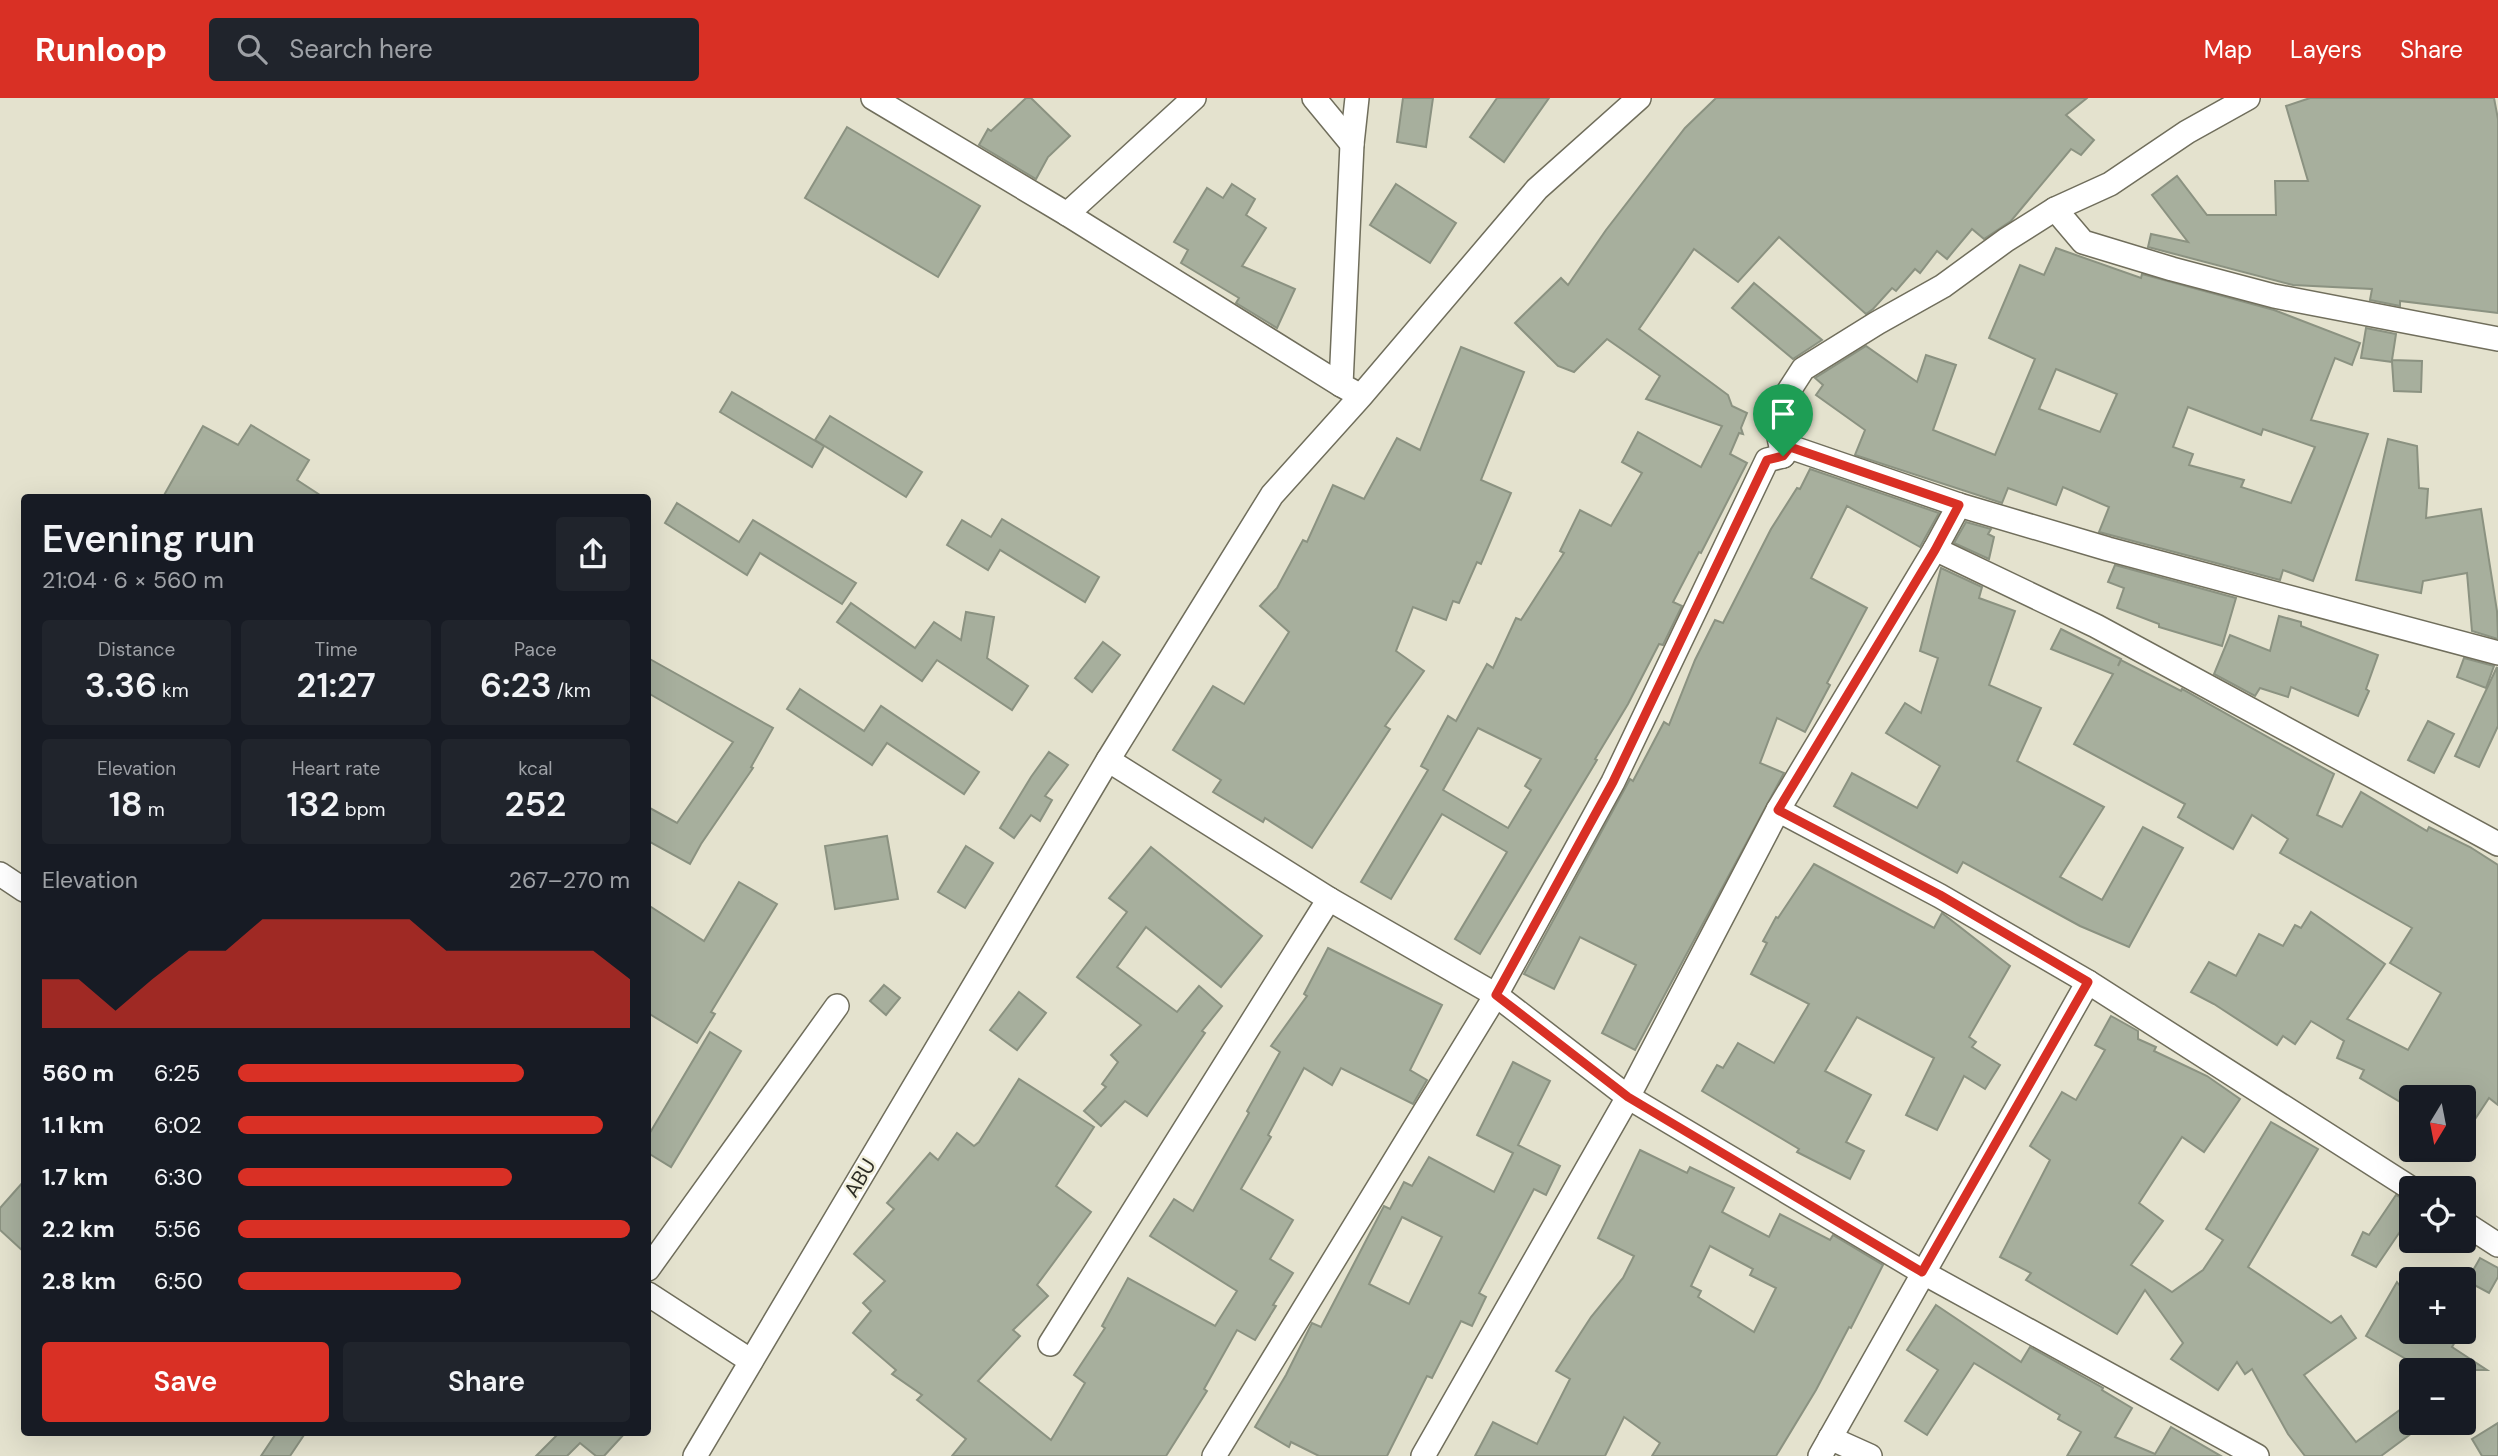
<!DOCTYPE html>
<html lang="en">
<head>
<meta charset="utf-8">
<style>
	body { margin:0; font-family:"DM Sans",sans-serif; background:#20242c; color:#f1f3f6; height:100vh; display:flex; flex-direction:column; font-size:26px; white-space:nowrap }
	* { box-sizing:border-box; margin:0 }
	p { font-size:23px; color:#9ea1a6 }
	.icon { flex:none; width:38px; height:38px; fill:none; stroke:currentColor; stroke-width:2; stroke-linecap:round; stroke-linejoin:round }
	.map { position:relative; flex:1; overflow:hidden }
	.sheet { position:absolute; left:21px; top:396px; width:630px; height:942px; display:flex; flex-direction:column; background:#171b24; border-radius:7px; box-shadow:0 7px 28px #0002 }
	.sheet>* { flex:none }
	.needle { width:46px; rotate:190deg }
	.tools { position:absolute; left:2399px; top:987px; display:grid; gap:14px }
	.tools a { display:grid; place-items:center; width:77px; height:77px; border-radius:7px; background:#171b24; box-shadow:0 7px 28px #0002; font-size:35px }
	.pin { position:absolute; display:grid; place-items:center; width:60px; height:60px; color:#fff; margin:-72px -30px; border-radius:50% 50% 50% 0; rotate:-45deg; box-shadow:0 0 7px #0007 }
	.pin .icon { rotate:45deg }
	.round { display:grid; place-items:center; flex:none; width:74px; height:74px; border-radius:7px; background:#20242c }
	.head { display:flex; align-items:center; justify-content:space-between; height:119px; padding:0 21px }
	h1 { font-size:38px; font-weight:600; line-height:52px }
	.metrics { display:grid; grid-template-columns:repeat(3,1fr); gap:10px; height:119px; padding:7px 21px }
	.metrics div { display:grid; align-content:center; border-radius:7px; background:#20242c; text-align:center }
	.metrics b { font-size:35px; font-weight:600 }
	.metrics small { font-size:19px; font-weight:400 }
	.metrics p { font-size:19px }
	.chart { height:196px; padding:14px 21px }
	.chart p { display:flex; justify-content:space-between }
	.chart svg { width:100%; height:126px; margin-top:7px; fill:#d93025; opacity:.7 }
	.cta { display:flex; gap:14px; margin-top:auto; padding:14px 21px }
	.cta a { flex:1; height:80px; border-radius:7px; background:#d93025; color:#fff; font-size:28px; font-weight:600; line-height:80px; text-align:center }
	.cta a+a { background:#20242c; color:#f1f3f6 }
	ul { padding:0 21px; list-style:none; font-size:23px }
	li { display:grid; grid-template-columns:112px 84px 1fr; align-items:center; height:52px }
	li i { height:18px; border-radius:9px; background:#d93025 }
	header { display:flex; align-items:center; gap:42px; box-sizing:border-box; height:98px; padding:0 35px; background:#d93025; color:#fff }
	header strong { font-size:33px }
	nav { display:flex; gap:38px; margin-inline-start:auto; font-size:24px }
	.search { width:490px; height:63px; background:#20242c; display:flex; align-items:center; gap:18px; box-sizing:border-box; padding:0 24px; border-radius:7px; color:#9ea1a6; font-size:26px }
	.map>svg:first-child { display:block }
</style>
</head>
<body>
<header>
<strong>Runloop</strong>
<div class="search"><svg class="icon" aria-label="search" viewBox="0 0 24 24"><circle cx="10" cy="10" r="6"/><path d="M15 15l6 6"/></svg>Search here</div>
<nav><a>Map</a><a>Layers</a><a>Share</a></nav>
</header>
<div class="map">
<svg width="2498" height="1358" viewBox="0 0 2498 1358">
	<rect width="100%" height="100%" fill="#e4e2ce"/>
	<g fill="#a7af9d" stroke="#8b9281" stroke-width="2" fill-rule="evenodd">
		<path d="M1026 0H1031L1070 38 1048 59 1036 81 979 47 988 31 991 33Z"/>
		<path d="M1403 0H1433L1426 49 1397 44Z"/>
		<path d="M1497 0H1549L1504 64 1470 39Z"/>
		<path d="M1716 0H2087L2066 17 2094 42 2081 57 2071 51 2011 123 1984 141 1972 131 1947 161 1937 153 1920 175 1915 171 1896 193 1892 190 1873 211 1866 216 1779 139 1738 184 1694 151 1639 231 1728 297 1732 308 1747 315 1741 330 1743 336 1739 335 1730 356 1747 365 1701 455 1699 454 1673 504 1682 508 1663 547 1659 546 1628 606 1595 661 1597 662 1480 856 1455 841 1507 754 1442 716 1391 801 1361 784 1428 672 1421 668 1448 618 1456 623 1487 566 1493 570 1516 520 1521 522 1564 455 1560 453 1580 412 1611 428 1642 375 1622 364 1638 334 1701 369 1722 328 1646 301 1660 278 1607 241 1574 274 1558 268 1515 225 1561 180 1568 187 1606 132 1685 30ZM1478 630 1541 661 1525 688 1531 692 1508 730 1443 692Z"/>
		<path d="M2310 0H2494L2498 21V215L2400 203V208L2370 202 2372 191 2293 187 2148 149 2151 136 2188 144 2152 97 2177 78 2207 117H2276L2275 83H2308L2286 8Z"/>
		<path d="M847 29 980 108 938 179 805 100Z"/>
		<path d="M1232 86 1255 101 1246 117 1266 130 1242 168 1295 191 1277 230 1236 205 1239 200 1181 165 1188 152 1174 144 1207 90 1223 100Z"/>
		<path d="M1396 86 1456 125 1430 165 1370 127Z"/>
		<path d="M2056 150 2141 180 2142 176 2274 212 2360 245 2352 267 2335 260 2311 322 2368 336 2313 483 2283 472 2280 482 2099 434 2109 409 2063 389 2056 407 2008 390 2002 405 1855 357 1865 332 1816 297 1823 287 1815 280 1866 248 1917 284 1926 257 1956 267 1933 332 1995 357 2035 261 1989 240 2020 167 2044 177ZM2056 271 2117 296 2100 334 2039 311ZM2188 309 2261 337 2263 331 2315 349 2291 405 2241 389 2244 382 2189 367 2193 356 2173 349Z"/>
		<path d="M1754 185 1822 242 1793 261 1732 210Z"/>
		<path d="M2366 230 2396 236 2392 262 2422 263 2421 294 2394 293 2392 264 2361 260Z"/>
		<path d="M1461 249 1524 274 1481 382 1511 395 1481 466 1477 464 1459 505 1453 503 1446 522 1413 509 1396 553 1424 573 1385 628 1390 631 1312 750 1265 720 1263 724 1213 694 1221 682 1173 652 1213 588 1244 606 1289 534 1260 508 1277 490 1303 442 1307 444 1333 387 1364 401 1397 340 1420 352Z"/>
		<path d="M732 294 824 348 812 369 720 314Z"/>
		<path d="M830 318 922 374 906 399 815 342Z"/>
		<path d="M251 327 309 362 297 382 323 399H163L203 328 238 347Z"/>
		<path d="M2388 341 2417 348 2419 390 2428 391 2426 420 2481 411 2497 513 2498 541 2472 533 2467 475 2423 483 2421 495 2356 482Z"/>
		<path d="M1810 371 1939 415 1920 449 1847 408 1811 480 1867 510 1827 585 1830 587 1805 634 1777 620 1760 665 1784 675 1635 952 1602 935 1636 867 1580 839 1554 891 1524 876 1630 681 1633 683 1664 624 1669 627 1695 562 1715 522 1723 525 1771 431 1797 390 1800 391Z"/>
		<path d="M677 405 739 444 753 422 856 485 842 506 760 455 747 477 665 425Z"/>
		<path d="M1002 421 1099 479 1085 504 1000 452 988 472 947 447 962 422 991 439Z"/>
		<path d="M1966 424 1991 431 1988 436 1994 439 1989 461 1954 445Z"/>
		<path d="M2115 467 2236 500 2222 548 2159 529V526L2117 510 2124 490 2108 484Z"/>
		<path d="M1941 470 1982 489 1979 500 2015 513 1989 587 2041 610 2017 663 2104 709 2060 779 2102 802 2143 729 2183 750 2129 849 2080 828 1963 764 1957 775 1834 708 1852 675 1917 710 1940 668 1886 635 1905 605 1921 615 1938 560 1920 553Z"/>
		<path d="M851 505 915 550 934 524 961 542 966 514 994 519 987 560 1028 588 1012 612 937 562 922 583 837 524Z"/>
		<path d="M2279 518 2301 524V528L2378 557 2366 591 2369 593 2358 618 2291 589 2288 599 2260 590 2255 598 2214 576 2230 537 2270 553Z"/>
		<path d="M2061 531 2121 561 2118 568 2121 562 2181 593 2182 591 2334 676 2317 717 2342 729 2361 694 2427 733 2429 729 2470 749 2498 767V1007L2489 1000 2464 1038V999H2412V1011L2360 980 2364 972 2337 960 2344 943 2311 923 2295 946 2283 938 2277 947 2214 906 2191 894 2209 864 2236 878 2259 836 2283 848 2295 827 2301 830 2311 814 2385 866 2347 921 2408 952 2441 895 2390 865 2412 830 2280 755 2288 741 2252 717 2233 751 2178 719 2185 706 2074 646 2113 576 2051 551Z"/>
		<path d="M1103 544 1120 557 1092 594 1075 580Z"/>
		<path d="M648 560 773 630 751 669 753 670 701 746 690 766 648 743V709L677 725 733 644 648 595Z"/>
		<path d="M2464 560 2494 568 2486 590 2457 579Z"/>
		<path d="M2497 569 2498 628 2479 669 2455 658Z"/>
		<path d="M800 591 864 633 881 608 979 674 964 696 887 645 872 667 787 611Z"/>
		<path d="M2428 623 2454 636 2434 675 2408 662Z"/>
		<path d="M1049 654 1068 667 1045 698 1052 702 1040 723 1031 717 1014 740 1000 730 1031 679Z"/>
		<path d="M887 738 898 801 835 811 825 748Z"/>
		<path d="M966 748 993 765 965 810 938 794Z"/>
		<path d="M1151 749 1262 838 1221 889 1146 829 1117 869 1177 914 1199 888 1222 908 1202 933 1205 935 1147 1018 1125 1003 1101 1028 1084 1013 1106 989 1102 986 1118 964 1111 957 1141 927 1077 879 1127 814 1109 800Z"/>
		<path d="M1814 766 1934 830 1942 815 2010 868 1969 939 1976 944 1972 949 2000 967 1985 991 1964 978 1937 1032 1906 1017 1934 960 1857 919 1825 973 1871 997 1846 1044 1864 1053 1850 1081 1797 1054 1799 1051 1702 993 1717 967 1723 970 1738 945 1774 965 1809 906 1751 876 1767 845 1763 843 1776 819 1778 820Z"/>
		<path d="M739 784 777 806 711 914 715 916 697 945 648 915V807L704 843Z"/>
		<path d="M1328 850 1442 907 1410 972 1427 982 1413 1006 1341 970 1332 987 1304 970 1268 1037 1271 1039 1241 1091 1293 1122 1270 1161 1293 1175 1273 1207 1276 1208 1255 1242 1237 1232 1204 1291 1207 1293 1166 1358H952L966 1341 917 1302 922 1297 892 1276 896 1272 853 1235 871 1213 863 1205 885 1183 854 1156 894 1111 887 1105 930 1055 938 1062 957 1035 974 1048 979 1044 1019 981 1094 1029 1056 1088 1091 1114 1037 1187 1048 1198 1013 1232 1020 1238 978 1283 1051 1342 1085 1285 1074 1277 1105 1230 1102 1228 1128 1180 1215 1228 1237 1193 1150 1138 1174 1101 1193 1113 1249 1015 1247 1013 1280 954 1271 948 1307 898 1304 896Z"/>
		<path d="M884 887 900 900 886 917 870 903Z"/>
		<path d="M1019 894 1046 915 1017 952 990 932Z"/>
		<path d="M2111 918 2138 933V941L2156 949 2154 953 2207 978 2240 1001 2204 1054 2182 1039 2139 1105 2163 1123 2131 1167 2172 1194 2203 1172 2223 1142 2206 1131 2271 1024 2318 1051 2248 1169 2331 1225 2341 1218 2356 1240 2304 1277 2356 1344 2412 1303V1335L2381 1358H2305L2288 1336 2252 1271 2245 1276 2237 1264 2218 1292 2171 1261 2183 1245 2145 1192 2117 1236 2026 1182 2031 1175 2000 1159 2050 1062 2030 1048 2062 994 2076 1002 2105 952 2095 947Z"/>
		<path d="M710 934 741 953 671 1069 648 1055V1038Z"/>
		<path d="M1513 964 1550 983 1518 1047 1560 1068 1546 1097 1534 1091 1479 1195 1486 1199 1472 1228 1461 1223 1432 1280 1427 1278 1387 1358H1319L1291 1344 1289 1349 1255 1329 1286 1277 1312 1225 1321 1229 1384 1108 1390 1111 1404 1084 1412 1088 1429 1059 1494 1094 1513 1055 1477 1037ZM1402 1119 1442 1139 1409 1206 1369 1186Z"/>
		<path d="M1640 1052 1687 1075 1690 1069 1734 1090 1722 1114 1769 1139 1780 1116 1830 1142 1833 1137 1883 1167 1851 1230 1849 1229 1816 1292 1776 1358H1652L1660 1345 1624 1319 1605 1358H1475L1493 1324 1537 1346 1570 1281 1556 1273 1591 1219 1623 1180 1634 1158 1598 1140ZM1710 1148 1753 1171 1750 1177 1776 1190 1754 1234 1698 1199 1701 1193 1691 1188Z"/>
		<path d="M24 1083V1154L0 1132V1110Z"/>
		<path d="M2396 1097 2412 1105V1116L2376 1169 2352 1157 2363 1134 2369 1137Z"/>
		<path d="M2480 1160 2498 1170V1179L2489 1195 2467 1183Z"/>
		<path d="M2397 1184 2412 1204V1234H2461L2452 1249 2487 1272H2425L2366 1238Z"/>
		<path d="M1936 1207 2021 1264 2030 1249 2103 1290 2102 1292 2132 1310 2115 1339 2155 1356 2171 1329 2221 1358H2067L2081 1334 2058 1321 2060 1317 1974 1265 1927 1337 1905 1323 1938 1272 1907 1252Z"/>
		<path d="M2498 1325V1358H2482L2472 1341Z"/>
		<path d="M277 1334H306L290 1358H261Z"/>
		<path d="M560 1334H626L604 1358H596L580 1345 567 1358H536Z"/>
	</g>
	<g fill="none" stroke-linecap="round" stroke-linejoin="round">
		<g stroke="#706e5c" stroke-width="26">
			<g id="minor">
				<path d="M873 0 1067 116 1341 287"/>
				<path d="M1314 0 1352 46"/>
				<path d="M2055 111 2083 144 2172 171 2274 198 2498 241"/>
				<path d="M1067 116 1194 0"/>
				<path d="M1352 293 1341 287 1352 46 1357 0"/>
				<path d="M1783 358 1774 316 1803 271 1877 225 1943 188 2006 142 2055 111 2110 86 2187 34 2248 0"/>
				<path d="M1935 451 2096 528 2498 746"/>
				<path d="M1108 662 1329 801 1496 897 1628 999 1922 1174 2257 1358"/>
				<path d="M1778 712 1940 798 2088 884 2412 1091"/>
				<path d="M0 776 24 792"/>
				<path d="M2464 1125 2498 1147"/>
				<path d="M648 1171 837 908"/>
				<path d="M648 1196 751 1263"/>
				<path d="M1050 1246 1329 801"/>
				<path d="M1830 1340 1870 1358"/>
				<path d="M695 1358 1108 662 1272 397 1361 298 1537 91 1639 0"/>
				<path d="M1214 1358 1496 897 1613 684 1767 362 1783 358 1790 349 1959 407 2108 451 2498 555"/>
				<path d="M1423 1358 1628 999 1778 712 1935 451 1959 407"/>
				<path d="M1820 1358 2088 884"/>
			</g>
		</g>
		<use href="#minor" stroke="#fff" stroke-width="23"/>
	</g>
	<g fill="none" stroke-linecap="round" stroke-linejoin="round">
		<g stroke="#fff" stroke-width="14">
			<path id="route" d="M1790 349 1959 407 1935 452 1778 712 1940 797 2088 884 1922 1174 1628 999 1496 897 1613 684 1767 362 1783 358Z"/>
		</g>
		<use href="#route" stroke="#d93025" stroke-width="9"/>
	</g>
	<g text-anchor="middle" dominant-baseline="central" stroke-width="5" stroke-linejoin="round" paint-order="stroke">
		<g font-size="21" fill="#2c2c24" stroke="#f1efdb">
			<text transform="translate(860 1080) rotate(-59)">ABU</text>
		</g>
	</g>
</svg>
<div class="tools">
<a><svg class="needle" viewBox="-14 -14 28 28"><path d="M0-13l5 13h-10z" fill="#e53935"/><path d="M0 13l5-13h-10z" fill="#9ea1a6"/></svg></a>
<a><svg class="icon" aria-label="locate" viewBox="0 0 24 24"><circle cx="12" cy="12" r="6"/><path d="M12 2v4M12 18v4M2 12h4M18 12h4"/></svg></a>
<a>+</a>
<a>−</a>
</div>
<div class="pin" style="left:1783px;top:358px;background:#1e9e55"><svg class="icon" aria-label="arrive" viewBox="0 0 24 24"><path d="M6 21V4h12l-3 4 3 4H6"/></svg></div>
<section class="sheet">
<div class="head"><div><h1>Evening run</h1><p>21:04 · 6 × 560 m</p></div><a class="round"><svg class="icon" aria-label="share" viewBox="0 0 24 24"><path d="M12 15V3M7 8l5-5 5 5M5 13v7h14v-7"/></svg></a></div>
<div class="metrics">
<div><p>Distance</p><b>3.36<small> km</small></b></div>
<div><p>Time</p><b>21:27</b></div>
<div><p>Pace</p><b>6:23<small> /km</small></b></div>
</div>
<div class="metrics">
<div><p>Elevation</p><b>18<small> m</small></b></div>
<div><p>Heart rate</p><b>132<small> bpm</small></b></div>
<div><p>kcal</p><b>252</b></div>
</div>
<div class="chart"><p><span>Elevation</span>267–270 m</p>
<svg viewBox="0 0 160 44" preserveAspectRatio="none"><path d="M0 44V27L10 27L20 38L30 27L40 17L50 17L60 6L70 6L80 6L90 6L100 6L110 17L120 17L130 17L140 17L150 17L160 27V44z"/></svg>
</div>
<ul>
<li><b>560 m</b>6:25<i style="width:73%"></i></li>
<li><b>1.1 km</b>6:02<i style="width:93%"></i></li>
<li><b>1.7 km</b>6:30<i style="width:70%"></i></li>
<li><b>2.2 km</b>5:56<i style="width:100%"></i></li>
<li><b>2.8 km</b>6:50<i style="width:57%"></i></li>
</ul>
<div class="cta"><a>Save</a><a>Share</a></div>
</section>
</div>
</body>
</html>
